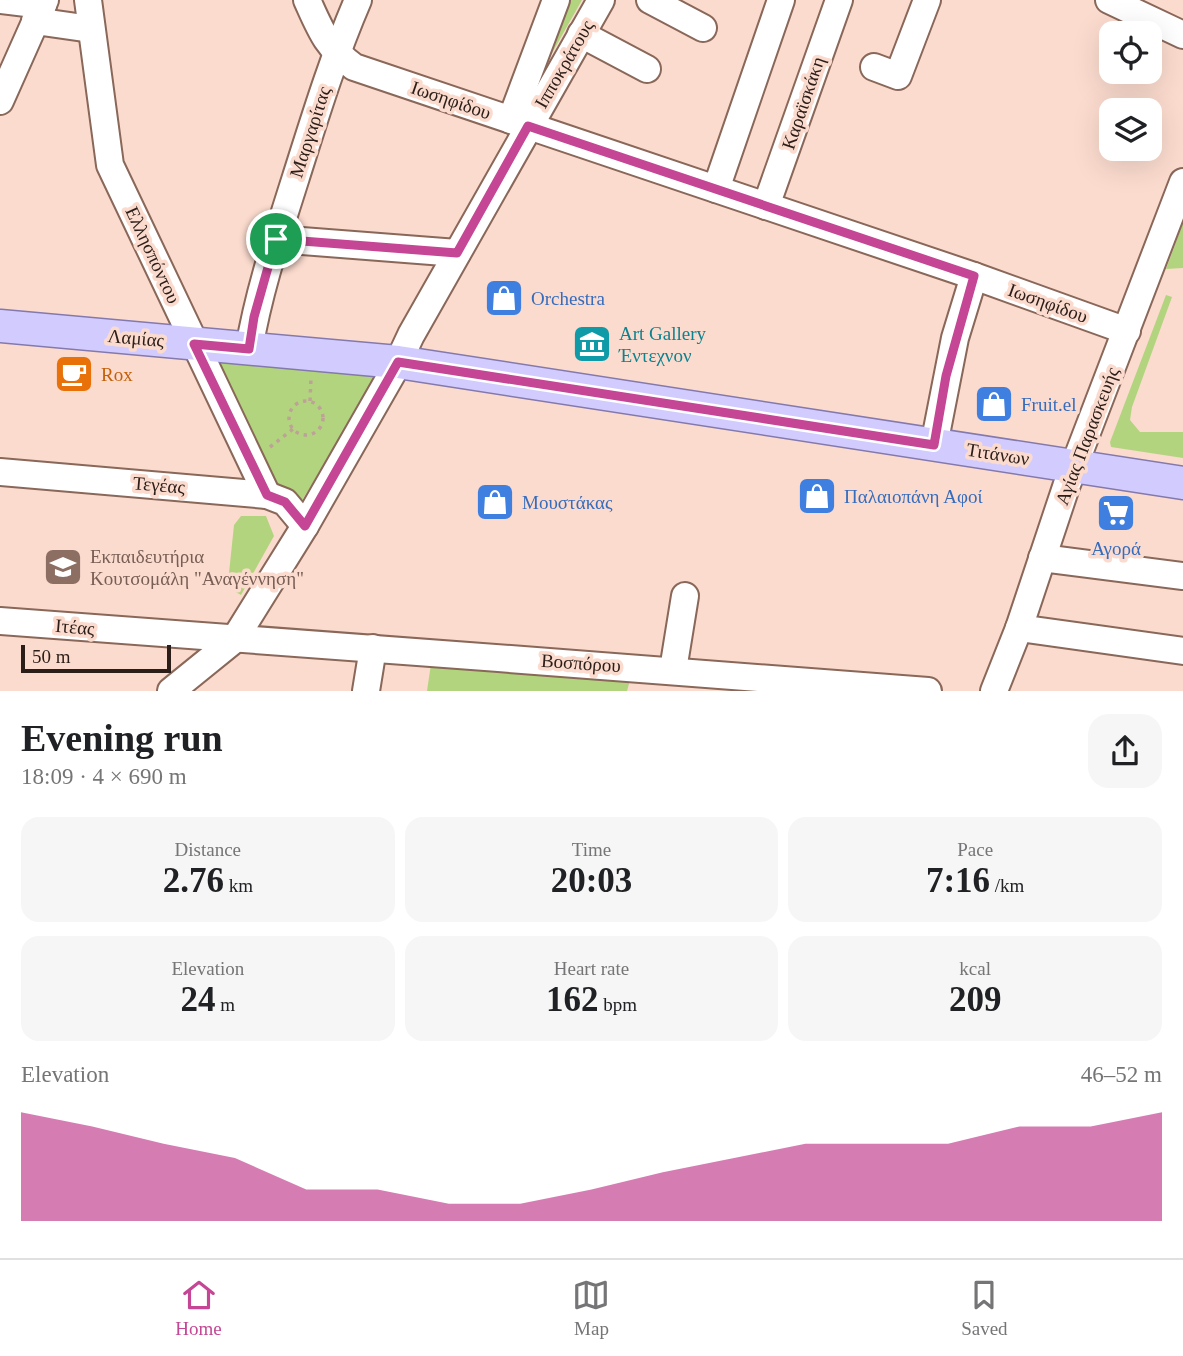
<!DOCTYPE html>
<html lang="en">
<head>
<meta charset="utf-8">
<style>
	body { margin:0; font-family:"Times New Roman",serif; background:#f6f6f6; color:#202124; height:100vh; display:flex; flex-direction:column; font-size:26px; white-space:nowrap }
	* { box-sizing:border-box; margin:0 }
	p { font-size:23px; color:#757577 }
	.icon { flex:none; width:38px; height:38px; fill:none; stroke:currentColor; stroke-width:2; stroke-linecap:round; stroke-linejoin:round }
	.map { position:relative; height:691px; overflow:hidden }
	.panel { display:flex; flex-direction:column; background:#fff; flex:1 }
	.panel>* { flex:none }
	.fabs { position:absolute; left:1099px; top:21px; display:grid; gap:14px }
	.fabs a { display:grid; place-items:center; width:63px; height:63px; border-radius:14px; background:#fff; box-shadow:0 7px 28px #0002; font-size:35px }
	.scale { position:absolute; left:21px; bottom:18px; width:150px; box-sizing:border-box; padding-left:7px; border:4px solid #2b1d17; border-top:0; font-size:19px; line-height:24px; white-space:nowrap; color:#2b1d17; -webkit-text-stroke:5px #fbdbce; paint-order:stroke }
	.pin { position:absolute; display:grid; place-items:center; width:60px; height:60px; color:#fff; margin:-30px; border:4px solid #fff; border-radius:50%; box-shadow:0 2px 7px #0007 }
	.round { display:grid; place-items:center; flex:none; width:74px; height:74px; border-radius:21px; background:#f6f6f6 }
	.overview { display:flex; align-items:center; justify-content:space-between; height:119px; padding:0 21px }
	h1 { font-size:38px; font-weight:600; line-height:52px }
	.stats { display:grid; grid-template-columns:repeat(3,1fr); gap:10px; height:119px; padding:7px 21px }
	.stats div { display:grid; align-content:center; border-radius:18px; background:#f6f6f6; text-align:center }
	.stats b { font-size:35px; font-weight:600 }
	.stats small { font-size:19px; font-weight:400 }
	.stats p { font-size:19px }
	.chart { height:196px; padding:14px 21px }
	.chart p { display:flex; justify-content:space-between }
	.chart svg { width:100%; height:126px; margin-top:7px; fill:#c44694; opacity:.7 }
	.dock { display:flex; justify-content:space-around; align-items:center; height:98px; border-top:2px solid #e0e0e0; background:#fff; font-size:19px; color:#757577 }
	.dock a { display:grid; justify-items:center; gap:4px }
	.dock .active { color:#c44694 }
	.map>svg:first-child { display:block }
</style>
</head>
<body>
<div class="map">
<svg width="1183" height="691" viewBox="0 0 1183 691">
	<rect width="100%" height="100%" fill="#fbdbce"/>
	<g fill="#b3d47e">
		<path d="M565 0H582L547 62 543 61Z"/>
		<path d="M1183 223V268L1166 269Z"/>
		<path d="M1166 295 1172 297 1132 407 1130 420 1140 432H1183V458L1111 447 1110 442Z"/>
		<path d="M208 360 368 372 374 379 373 387 299 505 271 489Z"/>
		<path d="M241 516H266L274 536 241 595 234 591 237 573H229L234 525Z"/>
		<path d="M431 664 630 680 627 691H427Z"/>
	</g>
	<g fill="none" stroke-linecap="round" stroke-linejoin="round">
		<g stroke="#896759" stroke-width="30">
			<g id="minor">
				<path d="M0 0 43 5"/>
				<path d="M88 0 110 165 267 495"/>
				<path d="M307 0C321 31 326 46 354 67L974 276 1127 331"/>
				<path d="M650 0 703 28"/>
				<path d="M1109 0 1183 35"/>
				<path d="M35 21 91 29"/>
				<path d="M581 34 647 69"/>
				<path d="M874 67 898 76 927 0"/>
				<path d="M0 101 45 0"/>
				<path d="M511 120 556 0"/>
				<path d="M716 189 781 0"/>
				<path d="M766 206 839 0"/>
				<path d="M276 239 457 253"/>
				<path d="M249 349C259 290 278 234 296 177 315 117 333 58 358 0"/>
				<path d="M934 445 955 338 974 276"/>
				<path d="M0 472 267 495 285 502 305 526"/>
				<path d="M1042 558 1183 576"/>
				<path d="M0 621C309 646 619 665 928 691"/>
				<path d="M1019 628 1183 651"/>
				<path d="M673 670 685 596"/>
				<path d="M171 691 234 640 305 526 396 367 411 335 601 0"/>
				<path d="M366 691 373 648"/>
				<path d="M994 691 1019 628 1066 487 1183 182"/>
			</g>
		</g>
		<g stroke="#8479ad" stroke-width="35">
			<path id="major" d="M0 326 398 362 1183 483"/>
		</g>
		<g stroke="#bca297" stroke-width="3.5" stroke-dasharray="3.5 5" stroke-linecap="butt">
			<circle cx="306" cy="418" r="17"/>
			<path d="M310 401 311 378"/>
			<path d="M270 447 293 429"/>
		</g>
		<use href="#minor" stroke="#fff" stroke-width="26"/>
		<use href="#major" stroke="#d2ccfe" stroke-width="32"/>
	</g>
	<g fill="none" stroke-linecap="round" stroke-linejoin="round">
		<g stroke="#fff" stroke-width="14">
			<path id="route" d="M528 126 974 276 946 376 934 445 398 362 305 526 285 502 267 495 194 344 249 349 254 317 276 239 457 253Z"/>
		</g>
		<use href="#route" stroke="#c44694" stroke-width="9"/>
	</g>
	<defs>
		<g id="shop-square" transform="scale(2.0125)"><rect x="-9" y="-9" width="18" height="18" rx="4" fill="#3f7fe0" stroke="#fbdbce"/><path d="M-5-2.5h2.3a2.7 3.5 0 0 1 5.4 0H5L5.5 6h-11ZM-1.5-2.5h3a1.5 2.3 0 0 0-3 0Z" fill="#fff"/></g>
		<g id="museum-square" transform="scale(2.0125)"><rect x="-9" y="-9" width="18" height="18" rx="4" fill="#0f9aa8" stroke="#fbdbce"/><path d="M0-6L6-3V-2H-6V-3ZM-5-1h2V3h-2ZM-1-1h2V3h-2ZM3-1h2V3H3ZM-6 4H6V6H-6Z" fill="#fff"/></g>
		<g id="cafe-square" transform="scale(2.0125)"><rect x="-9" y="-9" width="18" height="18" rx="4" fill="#e8710a" stroke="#fbdbce"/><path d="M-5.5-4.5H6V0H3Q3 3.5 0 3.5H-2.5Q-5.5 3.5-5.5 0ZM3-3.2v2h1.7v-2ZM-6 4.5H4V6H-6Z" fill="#fff"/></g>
		<g id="supermarket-square" transform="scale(2.0125)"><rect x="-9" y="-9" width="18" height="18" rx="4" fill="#3f7fe0" stroke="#fbdbce"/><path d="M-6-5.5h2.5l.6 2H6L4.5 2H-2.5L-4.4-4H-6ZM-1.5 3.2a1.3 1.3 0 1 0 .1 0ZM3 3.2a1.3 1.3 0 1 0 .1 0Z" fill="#fff"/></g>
		<g id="school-square" transform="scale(2.0125)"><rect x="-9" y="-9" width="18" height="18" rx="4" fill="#8d6e63" stroke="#fbdbce"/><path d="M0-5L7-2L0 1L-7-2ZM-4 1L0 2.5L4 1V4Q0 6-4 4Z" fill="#fff"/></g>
	</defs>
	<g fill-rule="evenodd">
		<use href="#shop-square" x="504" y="298"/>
		<use href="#museum-square" x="592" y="344"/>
		<use href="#cafe-square" x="74" y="374"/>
		<use href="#shop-square" x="994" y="404"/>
		<use href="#shop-square" x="817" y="496"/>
		<use href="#shop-square" x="495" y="502"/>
		<use href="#supermarket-square" x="1116" y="513"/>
		<use href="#school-square" x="63" y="567"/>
	</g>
	<g text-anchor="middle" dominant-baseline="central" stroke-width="7" stroke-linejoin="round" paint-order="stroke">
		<g font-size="19" fill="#2b1d17" stroke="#fbdbce">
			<text transform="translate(564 64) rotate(-60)">Ιπποκράτους</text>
			<text transform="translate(451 100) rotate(19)">Ιωσηφίδου</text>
			<text transform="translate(803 103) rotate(-71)">Καραϊσκάκη</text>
			<text transform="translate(310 132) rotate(-72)">Μαργαρίτας</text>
			<text transform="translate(153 255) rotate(65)">Ελλησπόντου</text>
			<text transform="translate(1048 303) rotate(20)">Ιωσηφίδου</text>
			<text transform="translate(136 338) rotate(5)">Λαμίας</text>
			<text transform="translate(1087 436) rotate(-69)">Αγίας Παρασκευής</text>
			<text transform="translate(998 454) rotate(9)">Τιτάνων</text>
			<text transform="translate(159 485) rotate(5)">Τεγέας</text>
			<text transform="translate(75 627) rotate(5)">Ιτέας</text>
			<text transform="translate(581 663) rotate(4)">Βοσπόρου</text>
		</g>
		<g font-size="19" fill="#366cbe" stroke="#fbdbce" text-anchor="start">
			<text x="531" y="298">Orchestra</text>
			<text x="1021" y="404">Fruit.el</text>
			<text x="844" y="496">Παλαιοπάνη Αφοί</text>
			<text x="522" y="502">Μουστάκας</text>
			<text x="1116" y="548" text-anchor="middle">Αγορά</text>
		</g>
		<g font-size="19" fill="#0d838f" stroke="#fbdbce" text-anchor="start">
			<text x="619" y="333">Art Gallery<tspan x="619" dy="22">Έντεχνον</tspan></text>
		</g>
		<g font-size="19" fill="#c56008" stroke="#fbdbce" text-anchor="start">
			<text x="101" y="374">Rox</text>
		</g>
		<g font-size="19" fill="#785e54" stroke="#fbdbce" text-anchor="start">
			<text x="90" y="556">Εκπαιδευτήρια<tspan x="90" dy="22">Κουτσομάλη "Αναγέννηση"</tspan></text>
		</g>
	</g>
</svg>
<div class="fabs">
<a><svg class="icon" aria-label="locate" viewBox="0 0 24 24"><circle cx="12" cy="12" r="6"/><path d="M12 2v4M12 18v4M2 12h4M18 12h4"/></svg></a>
<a><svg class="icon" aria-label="layers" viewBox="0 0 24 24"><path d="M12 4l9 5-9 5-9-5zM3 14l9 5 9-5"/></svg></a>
</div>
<div class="scale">50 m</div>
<div class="pin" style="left:276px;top:239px;background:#1e9e55"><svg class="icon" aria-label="arrive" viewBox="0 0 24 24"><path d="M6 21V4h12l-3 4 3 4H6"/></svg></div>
</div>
<section class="panel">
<div class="overview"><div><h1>Evening run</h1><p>18:09 · 4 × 690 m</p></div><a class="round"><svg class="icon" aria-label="share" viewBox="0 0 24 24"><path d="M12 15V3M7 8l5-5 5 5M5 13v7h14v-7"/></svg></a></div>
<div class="stats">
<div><p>Distance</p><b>2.76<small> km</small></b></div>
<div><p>Time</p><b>20:03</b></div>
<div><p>Pace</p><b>7:16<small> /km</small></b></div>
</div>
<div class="stats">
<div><p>Elevation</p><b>24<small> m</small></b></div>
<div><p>Heart rate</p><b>162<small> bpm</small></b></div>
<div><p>kcal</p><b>209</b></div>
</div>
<div class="chart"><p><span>Elevation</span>46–52 m</p>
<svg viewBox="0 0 160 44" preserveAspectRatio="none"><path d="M0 44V6L10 11L20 17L30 22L40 33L50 33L60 38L70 38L80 33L90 27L100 22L110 17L120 17L130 17L140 11L150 11L160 6V44z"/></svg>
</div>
</section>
<nav class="dock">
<a class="active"><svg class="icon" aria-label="home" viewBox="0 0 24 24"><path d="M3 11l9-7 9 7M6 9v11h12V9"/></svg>Home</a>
<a><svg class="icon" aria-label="map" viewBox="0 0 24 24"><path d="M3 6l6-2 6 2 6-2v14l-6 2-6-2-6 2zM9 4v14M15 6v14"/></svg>Map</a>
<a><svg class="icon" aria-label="saved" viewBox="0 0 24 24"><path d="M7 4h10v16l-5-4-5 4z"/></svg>Saved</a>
</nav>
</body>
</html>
